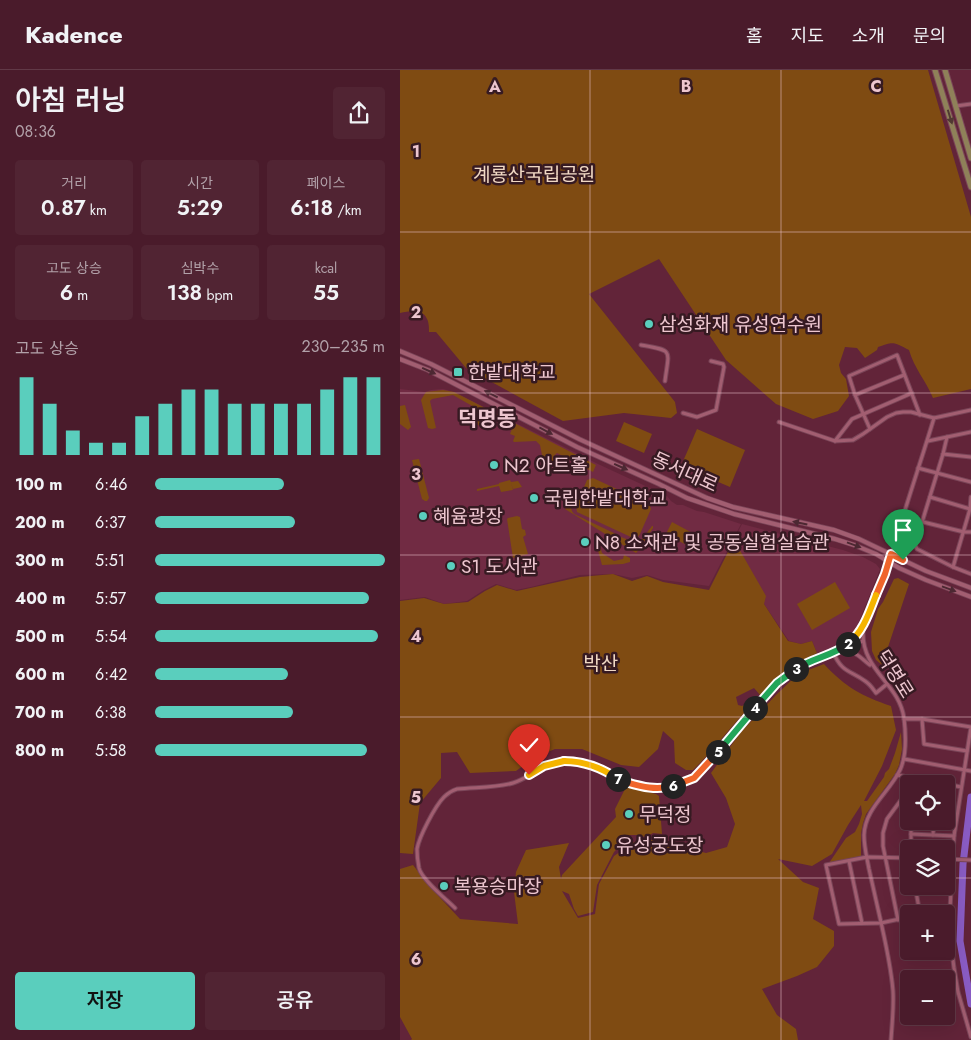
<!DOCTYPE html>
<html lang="ko">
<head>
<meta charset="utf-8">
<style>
	body { margin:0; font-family:Jost,"Noto Sans KR",sans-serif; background:#512433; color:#f1f3f6; height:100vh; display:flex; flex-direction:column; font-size:19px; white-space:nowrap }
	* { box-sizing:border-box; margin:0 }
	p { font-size:16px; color:#b2a1a9 }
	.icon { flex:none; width:28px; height:28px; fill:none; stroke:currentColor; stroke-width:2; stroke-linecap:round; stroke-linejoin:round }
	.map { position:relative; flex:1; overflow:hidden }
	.drawer { display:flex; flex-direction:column; background:#4a1b2b; width:400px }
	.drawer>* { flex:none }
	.controls { position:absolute; left:500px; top:705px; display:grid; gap:10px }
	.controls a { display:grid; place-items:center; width:55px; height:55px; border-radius:5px; background:#4a1b2b; box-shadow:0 5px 20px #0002,0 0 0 1px #613947; font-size:25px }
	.pin { position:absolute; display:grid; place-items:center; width:42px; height:42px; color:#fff; margin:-51px -21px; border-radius:50% 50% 50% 0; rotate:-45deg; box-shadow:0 0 5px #0007 }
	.pin .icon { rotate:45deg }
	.km { position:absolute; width:25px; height:25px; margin:-12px; border-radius:50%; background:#222; color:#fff; font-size:14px; line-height:25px; text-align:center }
	.round { display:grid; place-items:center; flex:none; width:52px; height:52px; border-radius:5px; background:#512433 }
	.overview { display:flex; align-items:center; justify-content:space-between; height:85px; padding:0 15px }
	h1 { font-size:28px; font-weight:600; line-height:38px }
	.stats { display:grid; grid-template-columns:repeat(3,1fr); gap:8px; height:85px; padding:5px 15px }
	.stats div { display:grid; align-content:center; border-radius:5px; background:#512433; text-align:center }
	.stats b { font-size:21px; font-weight:600 }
	.stats small { font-size:14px; font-weight:400 }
	.stats p { font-size:14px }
	.chart { height:140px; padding:10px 15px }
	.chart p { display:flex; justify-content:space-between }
	.chart svg { width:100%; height:90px; margin-top:5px; stroke:#5acebd; stroke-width:6 }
	.cta { display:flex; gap:10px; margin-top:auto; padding:10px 15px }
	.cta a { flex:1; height:58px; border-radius:5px; background:#5acebd; color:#111; font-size:20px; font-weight:600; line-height:58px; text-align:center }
	.cta a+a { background:#512433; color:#f1f3f6 }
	ul { padding:0 15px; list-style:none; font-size:16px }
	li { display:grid; grid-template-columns:80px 60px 1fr; align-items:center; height:38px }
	li i { height:12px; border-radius:6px; background:#5acebd }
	header { display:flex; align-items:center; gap:30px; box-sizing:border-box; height:70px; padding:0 25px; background:#4a1b2b; border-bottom:1px solid #613947 }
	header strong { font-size:24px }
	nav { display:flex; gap:28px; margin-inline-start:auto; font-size:18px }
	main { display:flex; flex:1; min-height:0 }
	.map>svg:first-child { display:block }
</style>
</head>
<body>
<header>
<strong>Kadence</strong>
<nav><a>홈</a><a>지도</a><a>소개</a><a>문의</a></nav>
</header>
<main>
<section class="drawer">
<div class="overview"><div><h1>아침 러닝</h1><p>08:36</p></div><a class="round"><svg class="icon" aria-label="share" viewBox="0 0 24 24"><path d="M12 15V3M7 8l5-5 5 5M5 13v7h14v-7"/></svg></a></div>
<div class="stats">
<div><p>거리</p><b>0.87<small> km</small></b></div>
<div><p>시간</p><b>5:29</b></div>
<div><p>페이스</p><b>6:18<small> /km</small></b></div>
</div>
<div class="stats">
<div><p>고도 상승</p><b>6<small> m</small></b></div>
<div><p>심박수</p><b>138<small> bpm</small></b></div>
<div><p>kcal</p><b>55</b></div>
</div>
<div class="chart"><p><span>고도 상승</span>230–235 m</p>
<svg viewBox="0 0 160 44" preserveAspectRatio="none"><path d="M5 44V6M15 44V19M25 44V32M35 44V38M45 44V38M55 44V25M65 44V19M75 44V12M85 44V12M95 44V19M105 44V19M115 44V19M125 44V19M135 44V12M145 44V6M155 44V6"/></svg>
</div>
<ul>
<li><b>100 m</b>6:46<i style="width:56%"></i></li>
<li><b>200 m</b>6:37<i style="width:61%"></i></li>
<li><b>300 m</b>5:51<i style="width:100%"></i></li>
<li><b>400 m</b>5:57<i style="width:93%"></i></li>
<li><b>500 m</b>5:54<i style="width:97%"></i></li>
<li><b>600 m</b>6:42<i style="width:58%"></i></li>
<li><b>700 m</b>6:38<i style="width:60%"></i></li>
<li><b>800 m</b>5:58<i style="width:92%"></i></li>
</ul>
<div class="cta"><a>저장</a><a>공유</a></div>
</section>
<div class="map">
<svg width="571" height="970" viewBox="0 0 571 970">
	<rect width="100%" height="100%" fill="#622439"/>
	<g fill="#712b43">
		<path d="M0 319 25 322 31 320 43 319 54 322 198 394 267 426 271 431 277 435H283L297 441 304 442 341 454 309 516 263 510 247 505 232 508 213 504 180 505 131 517 116 520 96 514 84 520 67 531 44 534 25 527 0 530Z"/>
		<path d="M342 454 443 480 463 487 476 494 480 499 458 554 451 566 439 575 417 583 412 571 401 574 389 571 364 534 334 470Z"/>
	</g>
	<g fill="#7f4b12">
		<path d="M0 0H528L571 147V319L533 328C526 311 514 298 509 280 494 272 494 271 478 277L477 280 465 288 457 278 445 277 439 295 441 303 446 309 449 326 438 341 413 349 376 334 326 290 259 189 189 224 275 332 277 343 271 348 224 343 163 351 66 298 36 262H29C29 259 29 252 27 249 22 238 10 241 0 243Z"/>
		<path d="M43 320 54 322 196 395 193 402 157 383 153 387 154 393 148 395 147 390H143L140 375 136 371 114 372 113 371 115 366 110 364 112 359 107 357 108 354 87 344 81 356 78 355 74 337 53 325 32 329 30 331 36 358 32 359 28 358 21 330 24 325 26 322Z"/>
		<path d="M5 335 11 357 8 360 0 354V336Z"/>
		<path d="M224 352 252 364 244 383 216 371Z"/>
		<path d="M297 359 345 380 330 417 281 396Z"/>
		<path d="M19 389 29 428 27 431H25L22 429 12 390Z"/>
		<path d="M193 408 249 434 251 439 240 464 237 468H233L177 442 176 436 187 410Z"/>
		<path d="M110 410 111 412 118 411 122 417 113 419 111 413 113 420 101 422 99 416 77 421V419L99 414V413Z"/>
		<path d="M173 430C171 435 170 440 174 444L218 465 215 470 165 439 168 433Z"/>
		<path d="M117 446 120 447 122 459 125 460 126 465 123 467 128 484 113 488 107 449 108 448Z"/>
		<path d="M272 452 298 466 292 478 266 464Z"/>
		<path d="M252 456H253V458L237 482 236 483 218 472 221 467 234 472 239 473Z"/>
		<path d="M194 466 201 470 199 473 202 483 214 491 223 489 224 485 230 488V492L223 494 202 495Z"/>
		<path d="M334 470 366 526 364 534 388 571 401 574 412 571 417 583 392 596 375 610 360 625 354 618 336 627 338 635 342 636 347 633 350 637C330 657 314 680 293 700H286L275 693 274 671 263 661 258 679 239 697 221 695 182 679H155L134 688 116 701 70 703 57 682 41 683V708L20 733 13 784 0 783V531L24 528 44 534 68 532 85 521 97 515 117 521 180 507 213 504 232 511 247 506 263 512 309 520Z"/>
		<path d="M498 508 509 514 482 595 476 590 472 581 471 562 478 539 483 532 494 509Z"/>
		<path d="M435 512 450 538 412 560 397 534Z"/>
		<path d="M424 594C445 617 462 626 491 636L496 660 482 696 464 731H467L484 707 485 703 489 699 495 683 501 662 502 679 499 695 495 704 466 744 463 753 461 763V786L429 793 446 768 455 762 459 754 462 744 461 735 448 755 432 784 412 796 378 789 403 812 419 818 413 849 434 861V876L417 897 397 906 362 919 377 945 396 959 398 970H11L12 969 0 947V799L13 795 31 818 60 849 118 854 114 822 116 802 126 780 169 773 159 797 161 809 162 805 216 747 215 739 226 717 256 724 259 726 262 764 253 763 246 767 237 765H230L214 782 197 815 193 842 178 846 174 839 169 824 162 821 178 848 195 844 199 814 214 786 234 772 260 769 283 777 306 783 327 777 335 754 326 728 311 703 341 662 376 625 398 604Z"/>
	</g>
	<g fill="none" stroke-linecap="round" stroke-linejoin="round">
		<path stroke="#8a5cc4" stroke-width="7" d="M571 727 563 794 560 871 571 934"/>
		<g stroke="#7a4558" stroke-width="5">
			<g id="minor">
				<path d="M556 36 571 34"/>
				<path d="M241 275C274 281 269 279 265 311"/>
				<path d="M455 325 504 305"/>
				<path d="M283 343 297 347 316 340 324 297 323 294 311 291"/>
				<path d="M379 352 435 371 453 370 463 364 487 347 496 343 503 342H511L534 348"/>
				<path d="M470 359 455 325 449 306 497 285 520 345"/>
				<path d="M547 367 543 384 515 475 517 479 553 497 571 504"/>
				<path d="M435 371 452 349 512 323"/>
				<path d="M528 371 571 362"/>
				<path d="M543 384 571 387"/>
				<path d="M518 398 571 412"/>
				<path d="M530 427 570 439"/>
				<path d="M523 452 564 462H571"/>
				<path d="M553 497 570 439 571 427"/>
				<path d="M443 577 452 571 463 557"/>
				<path d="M439 581C456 580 458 586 470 595"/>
				<path d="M433 582C442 603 450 600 465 611 470 614 473 619 476 623L487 614"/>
				<path d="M504 649H522L571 657 554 766 549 858 554 898 558 922 571 967"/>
				<path d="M522 649 524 674 567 681"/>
				<path d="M504 689 571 701"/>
				<path d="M497 705 544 714"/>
				<path d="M546 714 561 717"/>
				<path d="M511 764 554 766"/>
				<path d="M533 765 534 751"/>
				<path d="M511 779V751"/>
				<path d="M509 788 467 787 426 795 439 854 481 853 509 847"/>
				<path d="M546 789 571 790"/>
				<path d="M449 791 462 853"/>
				<path d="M515 816 520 844"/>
				<path d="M55 838C46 829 22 810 19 798 18 793 17 784 17 779 19 767 35 736 44 727 48 723 51 721 57 719 75 717 95 718 113 713 124 710 133 702 143 697 152 692 165 690 176 691 192 693 207 703 221 710 242 721 273 722 293 708 310 697 326 673 338 657 356 635 375 610 400 596 419 586 442 578 463 571"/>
				<path d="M498 850 483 776V763L487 749 509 719"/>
				<path d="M491 970C492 954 494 937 493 921 491 895 484 865 478 839 475 826 472 812 469 799 467 788 464 777 464 765 465 738 489 723 500 700 507 685 506 665 504 648 499 613 462 601 463 562 464 544 480 520 486 502 493 481 499 459 506 437 515 408 525 378 534 348L571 340"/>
			</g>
		</g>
		<g stroke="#7a4558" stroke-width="5.5">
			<g id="tertiary">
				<path d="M0 281 31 294 179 369 307 428 333 437 434 460 459 469 526 501 571 518"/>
				<path d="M0 289 28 300 177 377 259 414 287 428 334 444 435 469 454 475 476 484 499 498 526 510 571 527"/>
			</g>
		</g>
		<g stroke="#7a4558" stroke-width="7">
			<g id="primary">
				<path d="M535 0 571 117"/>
				<path d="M545 0 571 88"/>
			</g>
		</g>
		<use href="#minor" stroke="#a25e71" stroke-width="3"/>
		<use href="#tertiary" stroke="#a25e71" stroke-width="4"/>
		<use href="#primary" stroke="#8f8159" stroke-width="5"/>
	</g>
	<defs><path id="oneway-solid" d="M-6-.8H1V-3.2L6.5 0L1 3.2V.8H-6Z" transform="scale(1.25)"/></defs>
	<use fill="#513932" href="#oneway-solid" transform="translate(550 47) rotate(73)"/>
	<g fill="#4c2832">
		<use href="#oneway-solid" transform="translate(29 301) rotate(24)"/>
		<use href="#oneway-solid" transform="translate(91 324) rotate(-153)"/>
		<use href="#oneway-solid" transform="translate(146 361) rotate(28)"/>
		<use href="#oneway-solid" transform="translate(221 397) rotate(24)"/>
		<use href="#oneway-solid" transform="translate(400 453) rotate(-168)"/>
		<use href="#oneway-solid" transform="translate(454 475) rotate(20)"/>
		<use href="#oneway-solid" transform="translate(549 519) rotate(20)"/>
	</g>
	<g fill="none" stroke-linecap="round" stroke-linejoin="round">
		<g stroke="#fff" stroke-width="10">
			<path id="split-1" d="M476 525 485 504 491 484 503 490"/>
		</g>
		<g stroke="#fff" stroke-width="10">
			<path id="split-2" d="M448 574C463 562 469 543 476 525"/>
		</g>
		<g stroke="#fff" stroke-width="10">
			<path id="split-3" d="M396 599C412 588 432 586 448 574"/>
		</g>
		<g stroke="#fff" stroke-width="10">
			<path id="split-4" d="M355 638 377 613 396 599"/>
		</g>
		<g stroke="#fff" stroke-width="10">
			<path id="split-5" d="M318 682 355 638"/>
		</g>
		<g stroke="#fff" stroke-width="10">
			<path id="split-6" d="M273 716 294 708 318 682"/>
		</g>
		<g stroke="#fff" stroke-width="10">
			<path id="split-7" d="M218 709 222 711C240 716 254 721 273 716"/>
		</g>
		<g stroke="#fff" stroke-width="10">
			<path id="split-8" d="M164 691C184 691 202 698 218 709"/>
		</g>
		<g stroke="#fff" stroke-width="10">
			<path id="split-9" d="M129 705 144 696 164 691"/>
		</g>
		<use href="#split-1" stroke="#f0652b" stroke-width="6"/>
		<use href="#split-2" stroke="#f5b400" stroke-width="6"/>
		<use href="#split-3" stroke="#22a559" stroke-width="6"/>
		<use href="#split-4" stroke="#22a559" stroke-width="6"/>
		<use href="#split-5" stroke="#22a559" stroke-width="6"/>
		<use href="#split-6" stroke="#f0652b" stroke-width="6"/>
		<use href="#split-7" stroke="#f0652b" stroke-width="6"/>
		<use href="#split-8" stroke="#f5b400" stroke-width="6"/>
		<use href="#split-9" stroke="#f5b400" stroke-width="6"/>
	</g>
	<path fill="none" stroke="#edc6cf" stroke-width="1" stroke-opacity="0.55" d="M190 0V970M381 0V970M0 162H571M0 323H571M0 485H571M0 647H571M0 808H509M546 808H571"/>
	<g fill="#5acebd" stroke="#361a22" stroke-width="2">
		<circle cx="249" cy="254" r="5"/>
		<rect x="53" y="297" width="10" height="10" rx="2.5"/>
		<circle cx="94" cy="395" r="5"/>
		<circle cx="134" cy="428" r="5"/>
		<circle cx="23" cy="446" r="5"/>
		<circle cx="185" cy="472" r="5"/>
		<circle cx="51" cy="496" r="5"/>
		<circle cx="229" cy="744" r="5"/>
		<circle cx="206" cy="775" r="5"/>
		<circle cx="44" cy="816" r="5"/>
	</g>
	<g text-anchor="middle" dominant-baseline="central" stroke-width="5" stroke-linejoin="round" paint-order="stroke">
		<g font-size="19" fill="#f0d8c4" stroke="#361a22">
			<text x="134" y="104">계룡산국립공원</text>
			<text x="201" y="593">박산</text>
		</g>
		<g font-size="19" fill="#edc6cf" stroke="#361a22" text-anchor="start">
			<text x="259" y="254">삼성화재 유성연수원</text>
			<text x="68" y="302">한밭대학교</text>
			<text x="104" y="395">N2 아트홀</text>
			<text x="144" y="428">국립한밭대학교</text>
			<text x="33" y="446">혜윰광장</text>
			<text x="195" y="472">N8 소재관 및 공동실험실습관</text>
			<text x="61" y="496">S1 도서관</text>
			<text x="239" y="744">무덕정</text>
			<text x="216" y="775">유성궁도장</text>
			<text x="54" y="816">복용승마장</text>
		</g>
		<g font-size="19" fill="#edc6cf" stroke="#361a22">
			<text transform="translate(285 402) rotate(24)">동서대로</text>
			<text transform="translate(495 604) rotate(58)">덕명로</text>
		</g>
		<g font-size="21" font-weight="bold" fill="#edc6cf" stroke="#361a22">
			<text x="87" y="349">덕명동</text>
		</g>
	</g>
	<g font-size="16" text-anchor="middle" font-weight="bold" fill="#edc6cf" stroke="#361a22" stroke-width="5" stroke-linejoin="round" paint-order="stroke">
		<text x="95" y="22">A</text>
		<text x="286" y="22">B</text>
		<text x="476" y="22">C</text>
		<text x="16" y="87">1</text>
		<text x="16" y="248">2</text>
		<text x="16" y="410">3</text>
		<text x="16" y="572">4</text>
		<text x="16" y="733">5</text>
		<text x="16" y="895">6</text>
	</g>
</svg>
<div class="controls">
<a><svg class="icon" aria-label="locate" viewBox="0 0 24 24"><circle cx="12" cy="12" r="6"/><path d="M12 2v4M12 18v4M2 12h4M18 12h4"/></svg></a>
<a><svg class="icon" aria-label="layers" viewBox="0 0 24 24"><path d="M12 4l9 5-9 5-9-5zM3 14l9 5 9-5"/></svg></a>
<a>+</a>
<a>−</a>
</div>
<div class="pin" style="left:503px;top:490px;background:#1e9e55"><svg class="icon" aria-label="arrive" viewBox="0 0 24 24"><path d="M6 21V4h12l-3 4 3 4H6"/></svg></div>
<div class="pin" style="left:129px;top:705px;background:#d93025"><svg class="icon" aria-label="check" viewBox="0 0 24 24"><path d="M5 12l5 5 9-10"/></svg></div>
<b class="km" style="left:448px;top:574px">2</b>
<b class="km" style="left:396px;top:599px">3</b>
<b class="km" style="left:355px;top:638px">4</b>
<b class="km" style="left:318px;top:682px">5</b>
<b class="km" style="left:273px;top:716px">6</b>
<b class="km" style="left:218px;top:709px">7</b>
</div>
</main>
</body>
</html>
